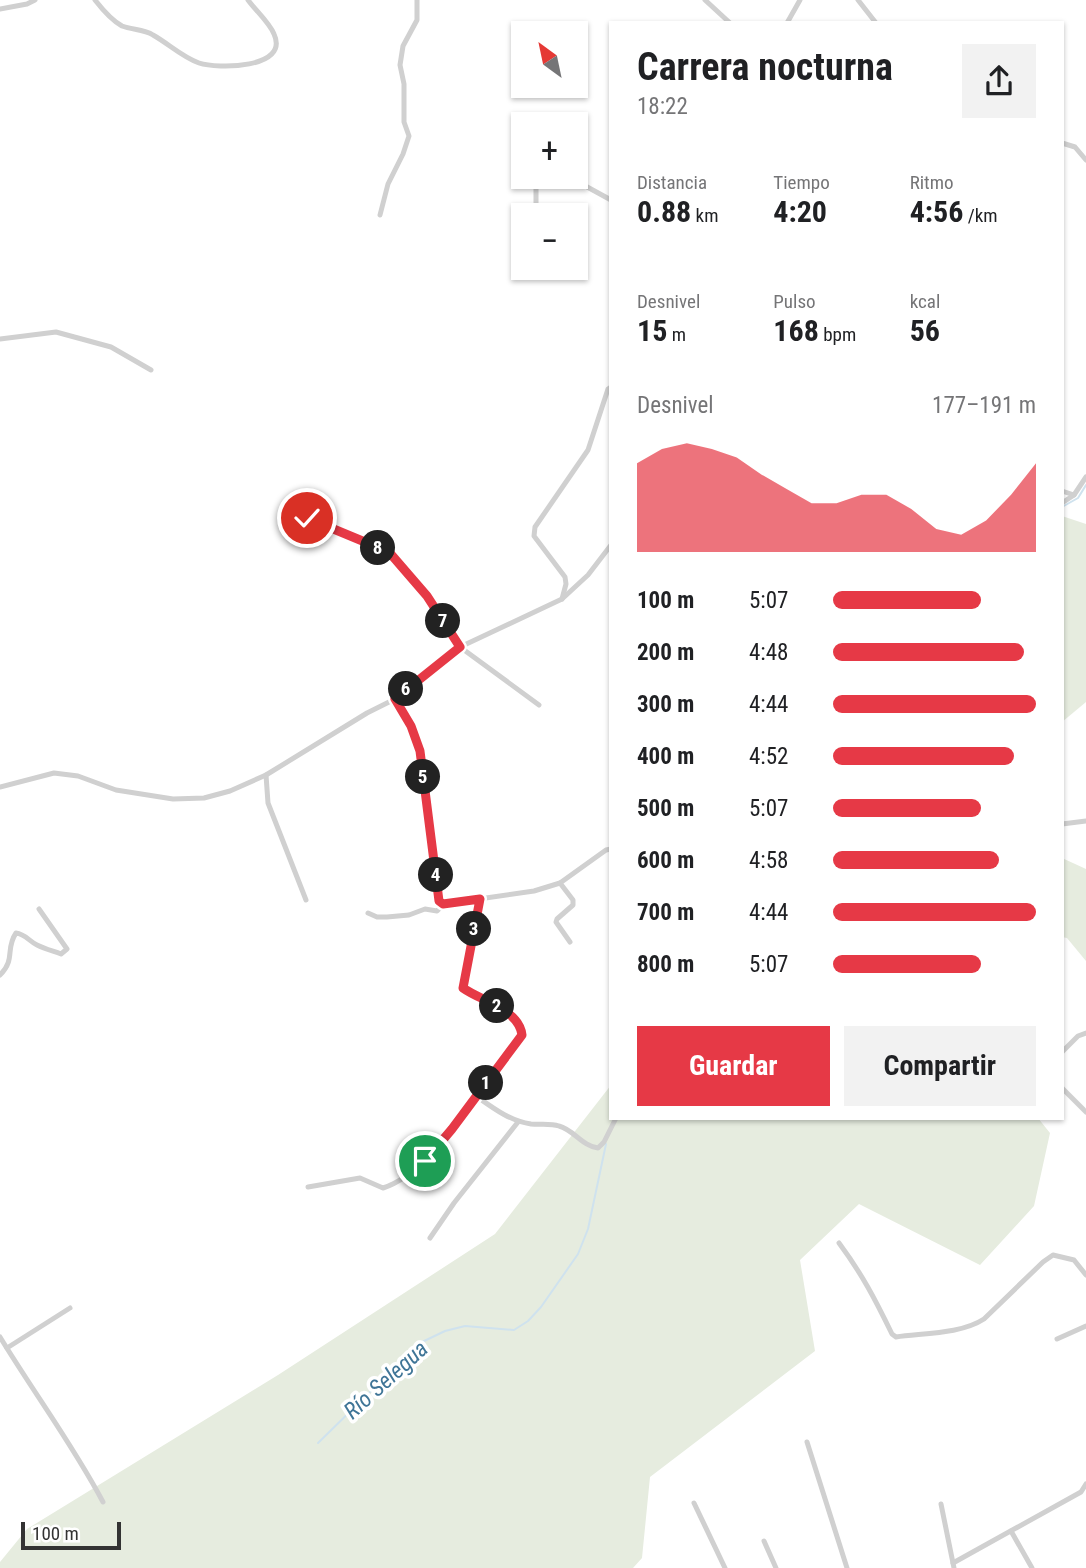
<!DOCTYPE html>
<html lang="es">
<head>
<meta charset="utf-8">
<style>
	body { margin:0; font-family:"Roboto Condensed",sans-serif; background:#f2f2f2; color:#202124; height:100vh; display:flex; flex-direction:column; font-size:26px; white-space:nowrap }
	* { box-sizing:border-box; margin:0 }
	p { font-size:23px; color:#757577 }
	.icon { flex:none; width:38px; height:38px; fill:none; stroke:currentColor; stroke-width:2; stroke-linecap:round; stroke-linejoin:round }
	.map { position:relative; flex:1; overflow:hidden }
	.panel { position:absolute; left:609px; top:21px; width:455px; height:1099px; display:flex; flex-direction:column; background:#fff; border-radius:0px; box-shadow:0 2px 5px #0004 }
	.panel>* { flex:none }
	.needle { width:46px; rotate:327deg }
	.controls { position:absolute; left:511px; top:21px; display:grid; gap:14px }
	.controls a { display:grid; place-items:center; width:77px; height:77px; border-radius:0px; background:#fff; box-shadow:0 2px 5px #0004; font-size:35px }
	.scale { position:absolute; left:21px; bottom:18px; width:100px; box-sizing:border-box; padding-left:7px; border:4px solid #333; border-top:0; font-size:19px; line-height:24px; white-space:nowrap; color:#333; -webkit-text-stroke:5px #fff; paint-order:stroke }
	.pin { position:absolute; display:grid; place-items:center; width:60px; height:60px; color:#fff; margin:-30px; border:4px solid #fff; border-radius:50%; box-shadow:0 2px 7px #0007 }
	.km { position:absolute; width:35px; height:35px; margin:-18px; border-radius:50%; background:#222; color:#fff; font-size:19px; line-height:35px; text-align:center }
	.round { display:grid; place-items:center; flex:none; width:74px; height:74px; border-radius:0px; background:#f2f2f2 }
	.head { display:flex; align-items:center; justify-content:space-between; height:119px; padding:0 28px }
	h1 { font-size:38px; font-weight:700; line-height:52px }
	.figures { display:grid; grid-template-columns:repeat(3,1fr); gap:10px; height:119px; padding:7px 28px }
	.figures div { display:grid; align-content:center }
	.figures b { font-size:30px; font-weight:700 }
	.figures small { font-size:19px; font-weight:400 }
	.figures p { font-size:19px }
	.chart { height:196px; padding:14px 28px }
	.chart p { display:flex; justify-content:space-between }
	.chart svg { width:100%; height:126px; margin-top:7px; fill:#e63946; opacity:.7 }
	.primary-button { display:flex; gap:14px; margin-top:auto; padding:14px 28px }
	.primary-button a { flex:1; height:80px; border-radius:0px; background:#e63946; color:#fff; font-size:28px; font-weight:700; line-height:80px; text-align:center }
	.primary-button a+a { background:#f2f2f2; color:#202124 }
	ul { padding:0 28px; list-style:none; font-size:23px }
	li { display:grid; grid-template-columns:112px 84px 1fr; align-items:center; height:52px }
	li i { height:18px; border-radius:9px; background:#e63946 }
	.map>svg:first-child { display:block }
</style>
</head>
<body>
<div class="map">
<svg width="1086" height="1568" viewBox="0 0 1086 1568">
	<rect width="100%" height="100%" fill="#fff"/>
	<g fill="#e6ecdf">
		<path d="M1062 516 1086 524V702L1062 722Z"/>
		<path d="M1062 858 1086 869V961L1067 938 1062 937Z"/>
		<path d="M611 1085V1118H1038L1050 1133 1034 1206 980 1265 859 1204 800 1260 815 1351 650 1477 642 1558 633 1568H0V1562L27 1529 278 1375 495 1234Z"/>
	</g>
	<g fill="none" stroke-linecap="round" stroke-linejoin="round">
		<g stroke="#cfe2ee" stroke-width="2">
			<path d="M1062 507 1078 498 1086 485"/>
			<path d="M318 1443 420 1343 445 1331 465 1326 514 1330 528 1321 541 1307 578 1254 588 1229 606 1144"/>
		</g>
		<g stroke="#d0d0d0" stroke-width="5">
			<path d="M95 0C102 9 111 20 122 26 132 30 144 29 153 35 169 44 182 57 199 63 217 69 290 69 274 34 269 22 256 11 248 0"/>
			<path d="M705 0 730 23"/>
			<path d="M858 0 876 23"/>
			<path d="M0 9 27 4 35 0"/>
			<path d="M787 23 800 0"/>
			<path d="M1062 143 1075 147 1086 160"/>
			<path d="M569 177 611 200"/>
			<path d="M380 215 388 184 403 154 409 136 404 122V84L400 65 403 46 417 20V0"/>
			<path d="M536 215V184L538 177"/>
			<path d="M0 339 56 332 111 347 151 370"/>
			<path d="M1062 491 1074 495"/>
			<path d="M1062 503 1074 495 1086 477"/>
			<path d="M307 518 389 552 427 596 460 647 539 705"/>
			<path d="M562 599 566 584 565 577 534 536 535 527 588 450 608 389 611 387"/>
			<path d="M395 699 411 726 420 751 439 901 444 904 534 891 560 883 606 850 611 849"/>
			<path d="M266 775 268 803 306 900"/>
			<path d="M0 787 54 773 78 776 116 790 173 799 204 798 230 791 266 775 367 713 395 699 460 647 562 599 588 575 611 545"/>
			<path d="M1062 824 1086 821"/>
			<path d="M560 883 573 900V905L557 919 556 922 570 942"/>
			<path d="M368 913 377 917H387L409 915 425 909 437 911 444 904"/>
			<path d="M0 975C16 959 5 949 16 933 25 934 29 941 37 945 45 949 53 951 61 954L67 949 39 909"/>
			<path d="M1062 1052 1078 1036 1086 1033"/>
			<path d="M1062 1088 1086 1112"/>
			<path d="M476 1096C493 1108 510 1121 531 1124 540 1125 550 1123 559 1126 574 1130 582 1146 598 1148L604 1142 616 1118"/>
			<path d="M308 1187 360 1178 383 1188C420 1176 449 1132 472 1101 489 1079 505 1057 522 1035 519 1008 481 1001 463 987L480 899"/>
			<path d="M430 1238 454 1203 518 1122"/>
			<path d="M839 1243C862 1274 875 1299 892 1334L896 1337C924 1333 961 1334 984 1319L1043 1262 1053 1255 1074 1260 1086 1275"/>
			<path d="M0 1337C34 1393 73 1445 103 1502"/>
			<path d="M1057 1339 1086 1326"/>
			<path d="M7 1348 70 1308"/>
			<path d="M807 1442 847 1568"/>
			<path d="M694 1503 725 1568"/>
			<path d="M941 1504 954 1568"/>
			<path d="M1011 1531 1032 1568"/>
			<path d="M764 1541 776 1568"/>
			<path d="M953 1563 1081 1492 1086 1484"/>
		</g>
	</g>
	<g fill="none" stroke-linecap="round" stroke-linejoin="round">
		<g stroke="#fff" stroke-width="14">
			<path id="route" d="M307 518 389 552 427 596 460 647 395 699 411 726 420 751 439 901 443 904 480 899 463 988C481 1001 519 1009 522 1035L452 1129 425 1161"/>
		</g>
		<use href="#route" stroke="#e63946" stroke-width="9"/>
	</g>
	<g text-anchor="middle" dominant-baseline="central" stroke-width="7" stroke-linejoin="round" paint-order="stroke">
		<g font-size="23" font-style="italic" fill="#3f7597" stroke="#fff">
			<text transform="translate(386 1380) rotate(-42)">Río Selegua</text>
		</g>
	</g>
</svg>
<div class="controls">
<a><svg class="needle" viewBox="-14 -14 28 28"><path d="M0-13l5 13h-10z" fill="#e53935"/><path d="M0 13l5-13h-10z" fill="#757577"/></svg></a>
<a>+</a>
<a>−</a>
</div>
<div class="scale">100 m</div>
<div class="pin" style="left:425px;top:1161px;background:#1e9e55"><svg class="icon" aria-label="arrive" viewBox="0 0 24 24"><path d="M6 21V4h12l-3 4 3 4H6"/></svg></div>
<div class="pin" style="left:307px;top:518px;background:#d93025"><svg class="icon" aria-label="check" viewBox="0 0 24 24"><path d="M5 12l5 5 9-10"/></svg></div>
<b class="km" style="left:486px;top:1083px">1</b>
<b class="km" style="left:497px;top:1006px">2</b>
<b class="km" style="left:474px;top:929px">3</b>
<b class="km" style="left:436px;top:875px">4</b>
<b class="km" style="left:423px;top:777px">5</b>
<b class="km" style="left:406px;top:689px">6</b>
<b class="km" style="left:443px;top:621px">7</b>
<b class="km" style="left:378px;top:548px">8</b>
<section class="panel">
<div class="head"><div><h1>Carrera nocturna</h1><p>18:22</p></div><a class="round"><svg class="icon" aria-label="share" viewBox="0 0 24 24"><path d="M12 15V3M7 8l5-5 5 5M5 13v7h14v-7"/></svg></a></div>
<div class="figures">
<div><p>Distancia</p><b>0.88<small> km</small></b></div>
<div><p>Tiempo</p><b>4:20</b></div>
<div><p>Ritmo</p><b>4:56<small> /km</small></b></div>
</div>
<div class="figures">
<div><p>Desnivel</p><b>15<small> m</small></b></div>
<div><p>Pulso</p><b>168<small> bpm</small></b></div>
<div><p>kcal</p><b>56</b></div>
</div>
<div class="chart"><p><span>Desnivel</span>177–191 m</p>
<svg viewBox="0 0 160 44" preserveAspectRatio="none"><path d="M0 44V13L10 8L20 6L30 8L40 11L50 17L60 22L70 27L80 27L90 24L100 24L110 29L120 36L130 38L140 33L150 24L160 13V44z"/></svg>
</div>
<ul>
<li><b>100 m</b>5:07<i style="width:73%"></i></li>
<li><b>200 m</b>4:48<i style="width:94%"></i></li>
<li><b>300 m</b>4:44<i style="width:100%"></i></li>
<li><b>400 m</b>4:52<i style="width:89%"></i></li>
<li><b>500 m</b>5:07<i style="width:73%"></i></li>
<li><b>600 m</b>4:58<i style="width:82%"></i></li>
<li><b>700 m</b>4:44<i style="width:100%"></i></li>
<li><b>800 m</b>5:07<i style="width:73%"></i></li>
</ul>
<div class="primary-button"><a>Guardar</a><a>Compartir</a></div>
</section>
</div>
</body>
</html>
